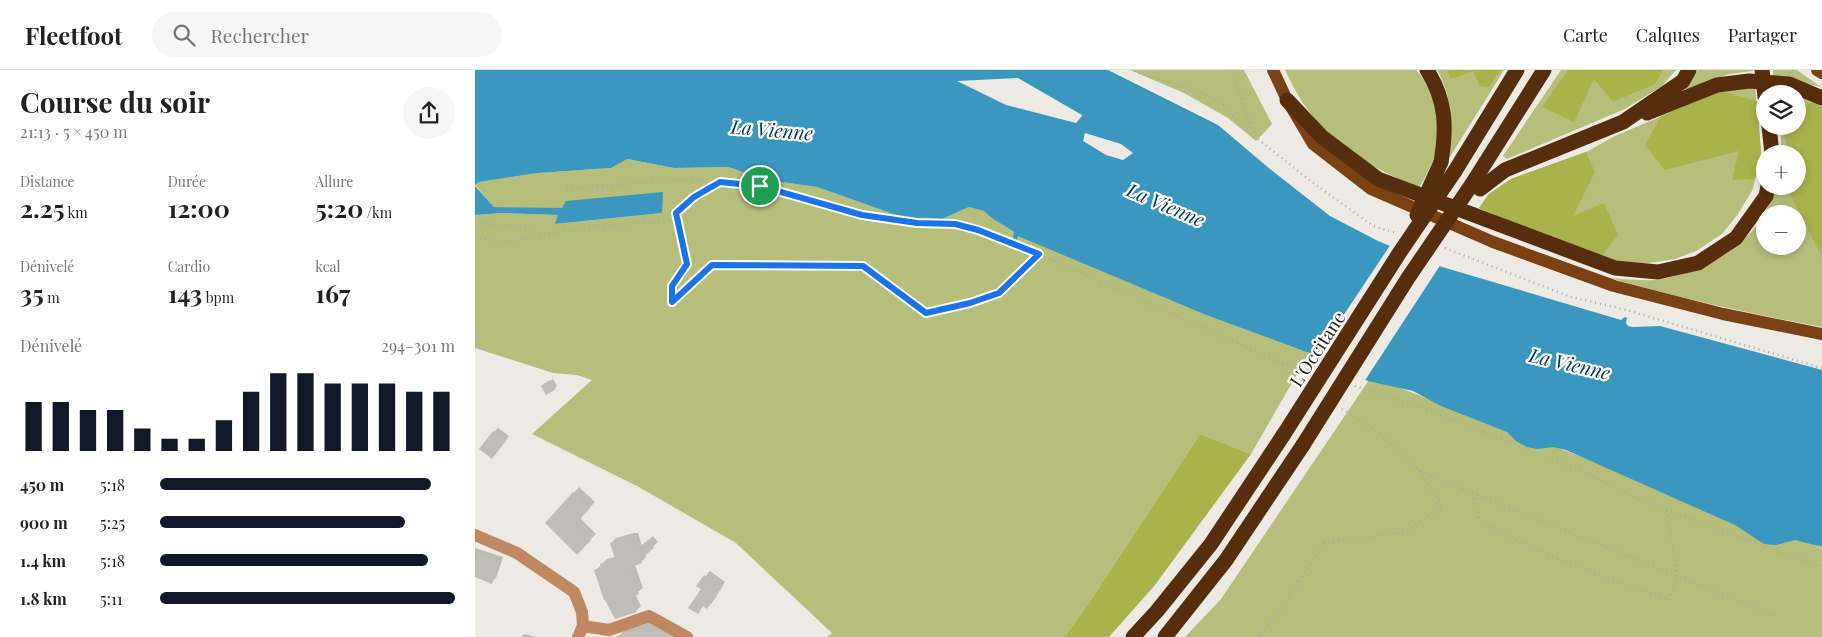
<!DOCTYPE html>
<html lang="fr">
<head>
<meta charset="utf-8">
<style>
	body { margin:0; font-family:"Playfair Display",serif; background:#f6f6f6; color:#222; height:100vh; display:flex; flex-direction:column; font-size:19px; white-space:nowrap }
	* { box-sizing:border-box; margin:0 }
	p { font-size:16px; color:#767676 }
	.icon { flex:none; width:28px; height:28px; fill:none; stroke:currentColor; stroke-width:2; stroke-linecap:round; stroke-linejoin:round }
	.map { position:relative; flex:1; overflow:hidden }
	.sheet { display:flex; flex-direction:column; background:#fff; width:475px }
	.sheet>* { flex:none }
	.fabs { position:absolute; left:1281px; top:15px; display:grid; gap:10px }
	.fabs a { display:grid; place-items:center; width:50px; height:50px; border-radius:50%; background:#fff; box-shadow:0 2px 8px #0003; font-size:25px }
	.pin { position:absolute; display:grid; place-items:center; width:42px; height:42px; color:#fff; margin:-21px; border:2px solid #fff; border-radius:50%; box-shadow:0 1px 5px #0007 }
	.round { display:grid; place-items:center; flex:none; width:52px; height:52px; border-radius:26px; background:#f6f6f6 }
	.head { display:flex; align-items:center; justify-content:space-between; height:85px; padding:0 20px }
	h1 { font-size:28px; font-weight:700; line-height:38px }
	.stats { display:grid; grid-template-columns:repeat(3,1fr); gap:8px; height:85px; padding:5px 20px }
	.stats div { display:grid; align-content:center }
	.stats b { font-size:25px; font-weight:700 }
	.stats small { font-size:14px; font-weight:400 }
	.stats p { font-size:14px }
	.chart { height:140px; padding:10px 20px }
	.chart p { display:flex; justify-content:space-between }
	.chart svg { width:100%; height:90px; margin-top:5px; stroke:#111827; stroke-width:6 }
	ul { padding:0 20px; list-style:none; font-size:16px }
	li { display:grid; grid-template-columns:80px 60px 1fr; align-items:center; height:38px }
	li i { height:12px; border-radius:6px; background:#111827 }
	header { display:flex; align-items:center; gap:30px; box-sizing:border-box; height:70px; padding:0 25px; background:#fff; border-bottom:1px solid #e0e0e0 }
	header strong { font-size:24px }
	nav { display:flex; gap:28px; margin-inline-start:auto; font-size:18px }
	.search { width:350px; height:45px; background:#f6f6f6; display:flex; align-items:center; gap:12px; box-sizing:border-box; padding:0 18px; border-radius:28px; color:#767676; font-size:19px }
	main { display:flex; flex:1; min-height:0 }
	.map>svg:first-child { display:block }
</style>
</head>
<body>
<header>
<strong>Fleetfoot</strong>
<div class="search"><svg class="icon" aria-label="search" viewBox="0 0 24 24"><circle cx="10" cy="10" r="6"/><path d="M15 15l6 6"/></svg>Rechercher</div>
<nav><a>Carte</a><a>Calques</a><a>Partager</a></nav>
</header>
<main>
<section class="sheet">
<div class="head"><div><h1>Course du soir</h1><p>21:13 · 5 × 450 m</p></div><a class="round"><svg class="icon" aria-label="share" viewBox="0 0 24 24"><path d="M12 15V3M7 8l5-5 5 5M5 13v7h14v-7"/></svg></a></div>
<div class="stats">
<div><p>Distance</p><b>2.25<small> km</small></b></div>
<div><p>Durée</p><b>12:00</b></div>
<div><p>Allure</p><b>5:20<small> /km</small></b></div>
</div>
<div class="stats">
<div><p>Dénivelé</p><b>35<small> m</small></b></div>
<div><p>Cardio</p><b>143<small> bpm</small></b></div>
<div><p>kcal</p><b>167</b></div>
</div>
<div class="chart"><p><span>Dénivelé</span>294–301 m</p>
<svg viewBox="0 0 160 44" preserveAspectRatio="none"><path d="M5 44V20M15 44V20M25 44V24M35 44V24M45 44V33M55 44V38M65 44V38M75 44V29M85 44V15M95 44V6M105 44V6M115 44V11M125 44V11M135 44V11M145 44V15M155 44V15"/></svg>
</div>
<ul>
<li><b>450 m</b>5:18<i style="width:92%"></i></li>
<li><b>900 m</b>5:25<i style="width:83%"></i></li>
<li><b>1.4 km</b>5:18<i style="width:91%"></i></li>
<li><b>1.8 km</b>5:11<i style="width:100%"></i></li>
</ul>
</section>
<div class="map">
<svg width="1347" height="567" viewBox="0 0 1347 567">
	<rect width="100%" height="100%" fill="#eceae3"/>
	<g fill="#b5be7a" fill-rule="evenodd">
		<path d="M655 0H769L797 54 781 71 753 48 709 23Z"/>
		<path d="M810 0H941C960 21 968 54 961 82 957 94 951 106 944 118 878 89 842 68 810 0Z"/>
		<path d="M962 0H1029L973 90C978 59 978 27 962 0Z"/>
		<path d="M1086 0H1201L1187 16 1150 39 1032 89 1028 86Z"/>
		<path d="M1223 0H1278V1L1254 4 1213 19H1207Z"/>
		<path d="M1298 0H1322L1346 17 1298 6Z"/>
		<path d="M1280 16 1286 82 1278 119 1263 144 1247 164 1221 181 1200 189 1174 193 1138 192 1004 138 1014 124 1036 109 1111 82 1140 66 1245 21Z"/>
		<path d="M1323 26 1347 37V257C1276 244 1205 228 1135 208 1150 209 1167 211 1181 210 1233 202 1288 171 1300 116H1322V84H1306V56H1322ZM1290 144H1322V176H1290Z"/>
		<path d="M151 89 199 98 253 97 293 110 342 117 424 146 444 150 467 149 494 137 510 141 518 149 543 165 731 245 834 283 776 384 725 364 612 536 589 567H352L357 563 261 473 164 417 57 364 117 310 102 305 78 303 0 278V145L28 143 83 145 81 154 187 143 19 137 0 115 4 112 63 103 136 98Z"/>
		<path d="M896 307 1347 478V567H710L746 529Z"/>
	</g>
	<g fill="#a9b34c">
		<path d="M972 0H1026L1014 17 1005 16 998 1 976 9Z"/>
		<path d="M1093 0H1188L1180 14 1138 32 1119 9 1099 52 1067 37Z"/>
		<path d="M1245 21 1282 31 1286 82 1280 109 1257 110 1264 81 1190 100 1170 75 1186 46Z"/>
		<path d="M1337 32 1347 37V187L1311 116H1322V84H1315L1306 56H1322L1323 39Z"/>
		<path d="M1111 82 1120 102 1098 146 1129 133 1143 165 1126 187 1078 169 1004 138 1014 124 1036 109Z"/>
		<path d="M725 364 776 384 680 515 634 567H589L612 536Z"/>
	</g>
	<g fill="#3b97bd" fill-rule="evenodd">
		<path d="M0 0H633L743 55 795 99 855 146 903 171 964 196 1146 250 1150 247 1152 248 1151 253 1153 256 1158 257 1185 256 1347 300V477L1320 470 1301 475 1289 474 1260 455 1091 380 1078 377 1062 379 1052 377 1041 371 1032 362 966 336 938 321 893 311 834 283 731 245 543 166 541 172 538 170 539 162 518 149 509 141 494 137 467 149 444 150 424 146 342 117 293 110 253 97 199 98 152 89 136 98 63 103 4 112 0 115ZM543 8 607 45V46L601 53 531 35 482 11ZM610 63 646 74 658 83 648 90 631 85 608 71Z"/>
		<path d="M0 116 19 137 87 138 91 131 188 122 187 143 80 154 83 145 28 143 0 145Z"/>
	</g>
	<path fill="#eceae3" d="M916 174 966 194 889 312 840 288Z"/>
	<g fill="#0003">
		<path d="M78 309 82 316 80 318 69 314Z"/>
		<path d="M23 358 34 366 21 383 19 362Z"/>
		<path d="M104 417 120 432 105 448 121 464 102 483 72 452Z"/>
		<path d="M159 463H163L167 476 178 466 183 472 170 484 171 487 166 492 160 495 168 518 160 524 166 536 161 541 141 548 121 500 132 489 140 487 136 473 141 468Z"/>
		<path d="M0 478 28 487 21 508 16 512 0 506Z"/>
		<path d="M235 501 250 512 237 533 232 537 229 535 222 542 227 519 223 516Z"/>
		<path d="M180 549 213 567H143L149 560Z"/>
		<path d="M49 564 62 567H46Z"/>
	</g>
	<g fill="#bfbdb7">
		<path d="M75 310 81 319 71 325 66 316Z"/>
		<path d="M18 361 31 371 17 389 4 379Z"/>
		<path d="M98 422 115 438 100 455 116 470 102 485 70 453Z"/>
		<path d="M153 467H159L162 479 173 470 179 478 166 489 167 493 156 497H154L164 524 155 528 162 542 140 549 130 530H129L119 500 126 497 125 494 140 489 135 473Z"/>
		<path d="M0 485 24 492 17 514 0 507Z"/>
		<path d="M229 505 247 517 232 539 228 536 223 544 213 538 226 519 221 516Z"/>
		<path d="M173 555 195 567H139Z"/>
	</g>
	<g fill="none" stroke-linecap="round" stroke-linejoin="round">
		<g stroke="#acaba5" stroke-width="2.5" stroke-dasharray="1 4" stroke-linecap="butt">
			<path d="M660 0 664 3 720 20 750 35 764 54 833 109 898 156 922 163"/>
			<path d="M757 0 778 63"/>
			<path d="M92 119 209 109 245 113"/>
			<path d="M201 143 212 193 197 216V233L237 195 389 196 451 243 495 233 524 223 564 184"/>
			<path d="M0 153 54 157 66 165"/>
			<path d="M0 169 39 171 109 157 191 151 219 127 245 113 285 116 387 145 442 153 480 154 503 160 564 184 807 293 834 301"/>
			<path d="M970 178 1096 227 1148 239 1347 298"/>
			<path d="M808 294 819 308 827 313"/>
			<path d="M880 316 956 341 1109 402 1166 430 1304 482 1347 496"/>
			<path d="M946 402 1303 547"/>
			<path d="M997 423 1005 452 1087 491 1194 530 1202 506 1192 440"/>
			<path d="M782 567 800 548 849 473 930 462 968 437 945 401 906 364 867 339"/>
		</g>
		<g stroke="#bf8863" stroke-width="12">
			<path d="M0 465 42 483 99 522 107 542 108 556 103 567"/>
			<path d="M108 556 134 560 174 546 212 567"/>
		</g>
		<g stroke="#794114" stroke-width="12">
			<path d="M798 0 812 30 838 74 896 119 1018 172 1139 216 1248 244 1347 264"/>
			<path d="M1342 0 1347 3"/>
		</g>
		<g stroke="#572e0d" stroke-width="15">
			<path d="M952 0C971 30 972 57 966 92"/>
			<path d="M812 30 847 67 903 109 1140 198 1183 202 1223 193 1261 168 1291 126 1293 116"/>
			<path d="M1172 43 1242 15 1274 11 1314 14 1347 28"/>
			<path d="M1294 56 1297 84"/>
			<path d="M980 101 1042 0"/>
			<path d="M997 114 1069 0"/>
			<path d="M1005 119 1030 100 1148 52 1208 11 1214 0"/>
			<path d="M658 567 682 541 736 474 809 364"/>
			<path d="M690 567 751 490 828 375"/>
		</g>
		<g stroke="#572e0d" stroke-width="15">
			<path d="M1287 0 1290 27"/>
			<path d="M942 145 966 92"/>
			<path d="M809 364 925 182 980 101"/>
			<path d="M828 375 933 208 997 114"/>
		</g>
	</g>
	<g fill="none" stroke-linecap="round" stroke-linejoin="round">
		<g stroke="#fff" stroke-width="10">
			<path id="route" d="M245 112 285 116 387 145 442 153 480 154 503 160 564 184 524 223 495 233 451 243 388 196 237 195 197 232V216L212 194 201 143 219 127Z"/>
		</g>
		<use href="#route" stroke="#1a73e8" stroke-width="6"/>
	</g>
	<g text-anchor="middle" dominant-baseline="central" stroke-width="4.5" stroke-linejoin="round" paint-order="stroke">
		<g font-size="18" fill="#1e1d1b" stroke="#fff">
			<text transform="translate(842 279) rotate(-57)">L'Occitane</text>
		</g>
		<g font-size="19" font-style="italic" fill="#00384c" stroke="#fff">
			<text transform="translate(297 59) rotate(5)">La Vienne</text>
			<text transform="translate(691 134) rotate(23)">La Vienne</text>
			<text transform="translate(1095 293) rotate(13)">La Vienne</text>
		</g>
	</g>
</svg>
<div class="fabs">
<a><svg class="icon" aria-label="layers" viewBox="0 0 24 24"><path d="M12 4l9 5-9 5-9-5zM3 14l9 5 9-5"/></svg></a>
<a>+</a>
<a>−</a>
</div>
<div class="pin" style="left:285px;top:116px;background:#1e9e55"><svg class="icon" aria-label="arrive" viewBox="0 0 24 24"><path d="M6 21V4h12l-3 4 3 4H6"/></svg></div>
</div>
</main>
</body>
</html>
